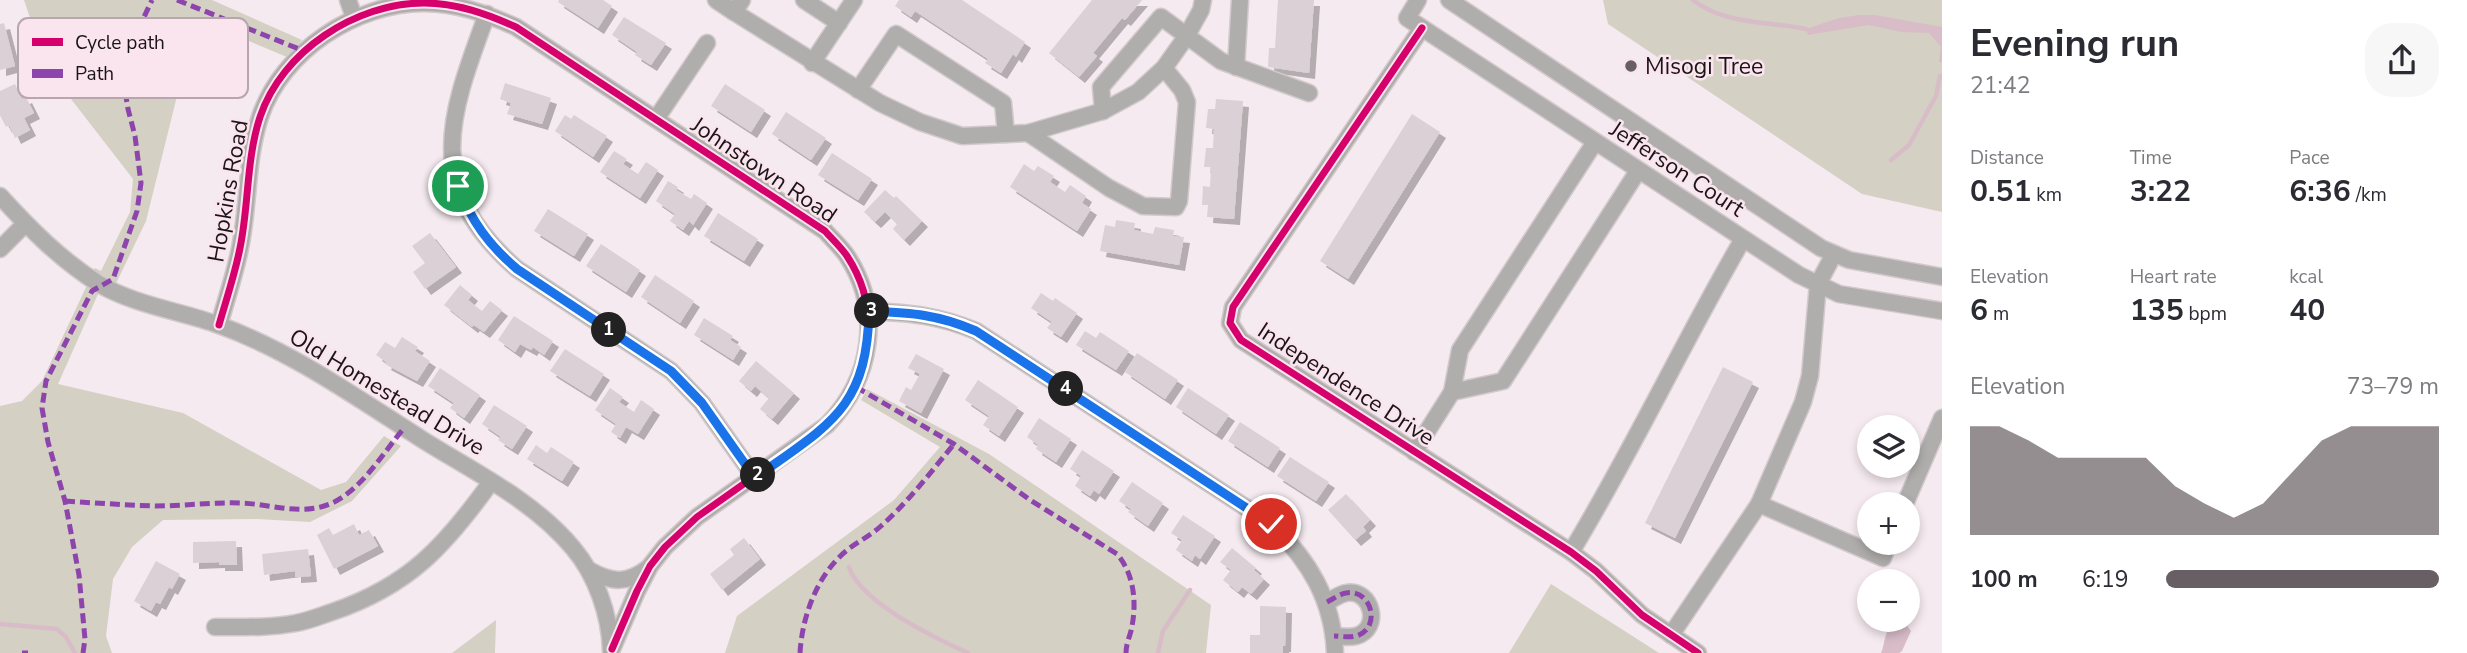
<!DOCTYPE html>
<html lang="en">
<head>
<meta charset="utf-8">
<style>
	body { margin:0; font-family:"Nunito Sans",sans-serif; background:#f7f7f7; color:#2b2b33; height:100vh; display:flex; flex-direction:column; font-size:26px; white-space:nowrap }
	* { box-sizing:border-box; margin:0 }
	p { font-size:23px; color:#7c7c81 }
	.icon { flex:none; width:38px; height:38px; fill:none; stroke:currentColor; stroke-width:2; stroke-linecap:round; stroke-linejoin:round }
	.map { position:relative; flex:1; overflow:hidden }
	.side { display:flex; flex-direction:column; background:#fff; width:525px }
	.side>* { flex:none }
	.tools { position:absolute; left:1857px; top:415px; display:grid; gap:14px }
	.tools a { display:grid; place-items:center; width:63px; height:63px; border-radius:50%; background:#fff; box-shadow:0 4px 10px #0003; font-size:35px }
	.pin { position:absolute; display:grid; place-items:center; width:60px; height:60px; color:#fff; margin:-30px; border:4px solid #fff; border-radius:50%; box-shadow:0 2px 7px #0007 }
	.km { position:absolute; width:35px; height:35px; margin:-18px; border-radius:50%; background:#222; color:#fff; font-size:19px; line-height:35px; text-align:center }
	.round { display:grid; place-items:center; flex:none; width:74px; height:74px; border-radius:28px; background:#f7f7f7 }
	.summary { display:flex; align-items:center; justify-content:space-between; height:119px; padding:0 28px }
	h1 { font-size:38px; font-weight:700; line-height:52px }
	.figures { display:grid; grid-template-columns:repeat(3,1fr); gap:10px; height:119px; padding:7px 28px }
	.figures div { display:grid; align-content:center }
	.figures b { font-size:30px; font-weight:700 }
	.figures small { font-size:19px; font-weight:400 }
	.figures p { font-size:19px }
	.chart { height:196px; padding:14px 28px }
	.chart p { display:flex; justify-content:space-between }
	.chart svg { width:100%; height:126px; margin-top:7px; fill:#675f63; opacity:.7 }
	ul { padding:0 28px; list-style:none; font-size:23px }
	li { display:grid; grid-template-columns:112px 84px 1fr; align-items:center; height:52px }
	li i { height:18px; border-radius:9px; background:#675f63 }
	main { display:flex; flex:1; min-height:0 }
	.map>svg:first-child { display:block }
</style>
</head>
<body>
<main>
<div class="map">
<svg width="1942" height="653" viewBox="0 0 1942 653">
	<defs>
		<filter id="shadow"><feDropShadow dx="6" dy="6" stdDeviation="0" flood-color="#0004"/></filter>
	</defs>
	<rect width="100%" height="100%" fill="#f5eaef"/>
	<g fill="#d4d0c4">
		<path d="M24 0H212L302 40 287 57 194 18 169 73 181 80 146 221 110 296 99 292 58 384 183 413 321 490 346 482 384 436 401 446 352 501 310 522 257 519 163 520 132 547 113 579 106 636 112 653H0V406L22 401 42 381 95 268 101 271 130 212 133 179 47 68Z"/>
		<path d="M1603 0H1942V212L1862 194 1608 24Z"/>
		<path d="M867 389 989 454 1211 605 1206 653H725L737 616 894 500 940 447 861 400Z"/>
		<path d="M1551 584 1659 653H1509Z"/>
		<path d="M496 620 495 653H452Z"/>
	</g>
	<g fill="#d8bdc8">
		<path d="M1859 15H1875L1942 27V62H1939L1941 47 1929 33 1901 32 1869 25 1808 35 1806 29 1839 18Z"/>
		<path d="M1901 621 1905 623 1911 631 1902 651 1899 653H1881C1886 642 1883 625 1901 621Z"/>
	</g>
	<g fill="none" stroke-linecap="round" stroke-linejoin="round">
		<g stroke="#d8bdc8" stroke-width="4.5">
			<path d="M1693 0C1725 25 1767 21 1806 29"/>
			<path d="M1891 160 1909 145 1936 96 1940 76"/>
			<path d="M849 567C861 603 935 638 968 653"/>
			<path d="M0 624 57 629 66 637 75 653"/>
			<path d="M1158 653 1163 631 1190 590"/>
		</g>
	</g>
	<g fill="#dbd0d5" filter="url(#shadow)">
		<path d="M559 0H603L612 6 598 28 558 2Z"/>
		<path d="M899 0H962L1025 42 1016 57 1013 54 1001 73 985 63 988 59 915 11 911 17 895 6Z"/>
		<path d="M1092 0H1142L1125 20 1122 18 1093 53 1097 56 1079 77 1049 53Z"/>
		<path d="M1278 0H1314L1309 73 1268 67 1269 48H1275Z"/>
		<path d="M624 17 666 43 651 65 635 55 637 52 612 35Z"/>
		<path d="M4 23 15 66 0 70V24Z"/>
		<path d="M505 83 551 98 542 124 507 114 511 103 500 99Z"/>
		<path d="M15 84 22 99 26 97 34 113 24 118 30 130 15 138 9 125 6 127 0 115V91Z"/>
		<path d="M725 84 765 110 751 132 711 106Z"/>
		<path d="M1216 99 1243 101 1234 219 1207 217 1208 205H1202L1203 186 1210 187 1211 167H1204L1206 148H1213L1214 129 1206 128 1208 109H1215Z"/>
		<path d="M786 112 826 138 811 160 772 134Z"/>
		<path d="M1412 114 1440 132 1348 279 1320 261Z"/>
		<path d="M565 115 571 119 574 115 607 136 593 157 555 131Z"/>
		<path d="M614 151 627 159 623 164 638 174 646 162 658 170 640 198 600 172Z"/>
		<path d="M832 153 872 179 858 200 818 175Z"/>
		<path d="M1024 164 1034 171 1038 166 1054 176 1050 182 1065 192 1070 185 1086 196 1082 203 1091 209 1077 231 1010 187Z"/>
		<path d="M668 181 678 187 676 190 691 199 694 194 707 203 693 225 689 221 683 230 670 221 675 214 656 201Z"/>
		<path d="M885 190 894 198 896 196 922 221 904 240 893 229 897 224 885 212 875 222 864 212Z"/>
		<path d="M548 209 588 234 574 256 534 231Z"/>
		<path d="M718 213 758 239 744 261 704 236Z"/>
		<path d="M1116 220 1135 223 1134 230 1153 234 1155 227 1174 230 1173 236 1184 237 1179 265 1100 251 1105 225 1115 227Z"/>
		<path d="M430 233 456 267 425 289 413 272 425 263 412 246Z"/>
		<path d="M601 244 640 270 626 292 586 266Z"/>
		<path d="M655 275 694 301 680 323 641 297Z"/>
		<path d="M460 285 472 295 468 300 482 311 490 301 502 310 484 332 474 325 472 327 444 305Z"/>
		<path d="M1041 293 1053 301 1055 298 1077 313 1061 337 1047 328 1052 322 1031 308Z"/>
		<path d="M514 316 553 341 544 355 533 347 531 350 520 344 515 352 498 340Z"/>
		<path d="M704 318 733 336 730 340 741 347 733 360 694 335Z"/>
		<path d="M1085 331 1096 338 1100 332 1129 351 1116 370 1076 345Z"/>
		<path d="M402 337 418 347 415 351 430 361 417 381 385 364 386 362 376 355 385 342 395 348Z"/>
		<path d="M565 349 604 374 590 396 550 371Z"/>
		<path d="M1137 353 1178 380 1165 399 1125 372Z"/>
		<path d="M916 354 944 369 921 413 899 401 906 387 911 390 920 374 908 368Z"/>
		<path d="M756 361 794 393 772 419 760 409 769 398 755 386 751 391 739 381Z"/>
		<path d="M1723 367 1753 382 1675 538 1645 523Z"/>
		<path d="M440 368 480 395 464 418 450 408 454 403 428 386Z"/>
		<path d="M978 380 1018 407 999 436 983 425 989 416 965 400Z"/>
		<path d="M610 388 623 397 619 402 634 412 641 400 654 409 638 434 626 427 620 438 611 432 616 424 595 410Z"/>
		<path d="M1188 388 1229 415 1216 434 1176 407Z"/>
		<path d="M494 405 527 426 512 449 498 440 501 437 482 424Z"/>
		<path d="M1039 418 1071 439 1056 462 1036 449 1038 445 1027 437Z"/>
		<path d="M1240 422 1280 448 1268 467 1228 441Z"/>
		<path d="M536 445 547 453 551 447 574 462 562 481 527 459Z"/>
		<path d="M1082 450 1114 471 1099 494 1094 490 1090 496 1075 486 1081 476 1070 469Z"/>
		<path d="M1290 457 1329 482 1316 501 1277 476Z"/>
		<path d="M1132 482 1163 503 1148 526 1128 512 1131 509 1119 501Z"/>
		<path d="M1346 494 1370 520 1363 527 1366 531 1355 540 1328 510Z"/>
		<path d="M1183 515 1215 536 1200 559 1195 555 1192 561 1176 550 1182 540 1171 533Z"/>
		<path d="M354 524 359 535 369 530 378 546 334 569 317 535 329 528 333 535Z"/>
		<path d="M744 538 760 559 722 590 710 574 734 555 730 549Z"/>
		<path d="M236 541 237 565H219V562L193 563V542Z"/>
		<path d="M1232 548 1256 568 1254 570 1264 579 1251 594 1242 587 1238 592 1223 580 1231 570 1220 562Z"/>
		<path d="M308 549 311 576 295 577V571L264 575 262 554Z"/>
		<path d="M156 561 180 574 172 589 169 587 160 604 156 602 151 611 134 601Z"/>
		<path d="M1260 606 1286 607 1285 646H1283V653H1250V635H1260Z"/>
	</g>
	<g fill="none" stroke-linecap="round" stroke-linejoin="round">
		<g stroke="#d1c9cc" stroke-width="19">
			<g id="minor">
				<path d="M348 0 354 17"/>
				<path d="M716 0 734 12 742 0"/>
				<path d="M804 0 839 23"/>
				<path d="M1418 0 1407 18 1799 275 1839 294 1942 311"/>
				<path d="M1449 0 1821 248 1849 260 1942 277"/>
				<path d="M734 12 880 103 920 122 962 136 1028 133 1103 111 1138 92 1164 68 1186 37 1201 10 1203 0"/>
				<path d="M487 14C449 117 422 186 517 269L671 371 702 403 755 478"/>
				<path d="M1422 28 1233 307 1230 323 1241 340 1571 552 1596 571 1642 615 1698 653"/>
				<path d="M812 63 854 0"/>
				<path d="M1236 67 1240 0"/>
				<path d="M858 90 896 34 1003 103 1006 134"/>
				<path d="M1103 111 1101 87 1161 17 1221 61 1309 93"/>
				<path d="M656 119 707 43"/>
				<path d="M1028 133 1109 188 1143 206 1176 207 1179 201 1187 102 1182 90 1164 68"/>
				<path d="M0 196C30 229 61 260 99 284 135 305 180 311 219 325 293 352 357 398 423 440 474 472 533 500 573 548 596 575 610 615 611 651"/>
				<path d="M0 249 25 224"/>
				<path d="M1834 254 1818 284 1810 376 1803 402 1759 504 1883 558 1889 542"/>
				<path d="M869 311C911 313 937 315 976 331L1271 524C1309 560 1333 600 1335 653"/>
				<path d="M219 325C226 300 235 274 240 248 249 205 246 160 260 117 282 51 356 3 424 3 457 3 487 14 516 27L825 231C832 239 841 247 847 256 883 311 872 379 827 425L697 517 665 547 650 566 637 591 612 649"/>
				<path d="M1452 392 1503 381 1638 171"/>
				<path d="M1414 452 1452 392 1460 350 1595 142"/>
				<path d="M1905 504 1942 418"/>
				<path d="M1571 552C1633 450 1683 342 1743 239"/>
				<path d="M589 570C612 583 627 584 648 568"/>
				<path d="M1327 602C1333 599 1340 594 1346 593 1372 588 1382 629 1356 636 1349 638 1341 636 1334 636"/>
				<path d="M215 627C242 627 270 628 296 623 308 621 320 616 332 612 409 586 445 546 491 482"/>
				<path d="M1671 635 1759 504"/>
			</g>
		</g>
		<use href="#minor" stroke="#b0aeac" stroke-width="16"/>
		<g stroke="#8e44ad" stroke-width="5" stroke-dasharray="10 5" stroke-linecap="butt">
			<path d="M177 0 304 51"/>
			<path d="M856 387 954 444 1030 500 1117 554C1135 575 1137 605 1131 631 1129 638 1126 645 1126 653"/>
			<path d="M65 501C95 503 125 505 155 506 184 506 212 502 241 503 271 504 300 516 330 504 361 491 383 453 404 428"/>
			<path d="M1327 602C1333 599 1340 594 1346 593 1372 588 1382 629 1356 636 1349 638 1341 636 1334 636"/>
			<path d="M22 653H28"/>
			<path d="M83 653 85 639 79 575 65 501 48 442 42 408 46 381 92 291 113 279 137 211 141 183 135 136 128 109 123 78 128 51 152 0"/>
			<path d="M800 653C802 617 817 575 846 551 857 542 870 536 881 526 908 502 931 472 954 444"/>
		</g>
		<g stroke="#fae5ee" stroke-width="11">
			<g id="cycleway">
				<path d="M1422 28 1233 307 1230 323 1241 340 1571 552 1596 571 1642 615 1698 653"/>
				<path d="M219 325C226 300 235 274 240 248 249 205 246 160 260 117 282 51 356 3 424 3 457 3 487 14 516 27L825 231C832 239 841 247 847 256 883 311 872 379 827 425L697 517 665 547 650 566 637 591 612 649"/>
			</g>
		</g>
		<use href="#cycleway" stroke="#d6006c" stroke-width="7"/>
	</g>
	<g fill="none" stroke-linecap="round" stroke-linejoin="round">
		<g stroke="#fff" stroke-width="14">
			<path id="route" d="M458 186C471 221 489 245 517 269L671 371 702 403 755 478C828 425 867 410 869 311 911 313 937 314 976 331L1271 524"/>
		</g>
		<use href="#route" stroke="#1a73e8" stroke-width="9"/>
	</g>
	<circle fill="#675f63" stroke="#fae5ee" stroke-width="2.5" cx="1631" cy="66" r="7"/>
	<g text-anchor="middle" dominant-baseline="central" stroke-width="5" stroke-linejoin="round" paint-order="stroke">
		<g font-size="23" fill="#1b1417" stroke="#fae5ee" text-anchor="start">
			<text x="1645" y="66">Misogi Tree</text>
		</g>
		<g font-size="23" fill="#1b1417" stroke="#fae5ee">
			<text transform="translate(1677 169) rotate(33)">Jefferson Court</text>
			<text transform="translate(764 170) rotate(34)">Johnstown Road</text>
			<text transform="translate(228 191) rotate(-80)">Hopkins Road</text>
			<text transform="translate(1346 384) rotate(33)">Independence Drive</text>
			<text transform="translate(387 392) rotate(31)">Old Homestead Drive</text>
		</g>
	</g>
	<rect x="18" y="18" width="230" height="80" rx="10" fill="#fae5ee" stroke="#b7a6ae" stroke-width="2"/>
	<rect x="32" y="38" width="31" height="8" fill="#d6006c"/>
	<rect x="32" y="69" width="31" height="9" fill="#8e44ad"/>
	<g font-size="19" fill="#1b1417">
		<text x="75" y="49">Cycle path</text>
		<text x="75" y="80">Path</text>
	</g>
</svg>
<div class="tools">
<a><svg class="icon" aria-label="layers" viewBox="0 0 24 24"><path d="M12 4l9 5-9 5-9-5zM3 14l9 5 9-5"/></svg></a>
<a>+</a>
<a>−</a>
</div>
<div class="pin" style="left:458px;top:186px;background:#1e9e55"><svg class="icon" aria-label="arrive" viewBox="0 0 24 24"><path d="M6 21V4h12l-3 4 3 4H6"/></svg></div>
<div class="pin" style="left:1271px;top:524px;background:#d93025"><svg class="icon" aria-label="check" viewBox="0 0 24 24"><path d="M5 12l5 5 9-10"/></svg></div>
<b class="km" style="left:609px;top:330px">1</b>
<b class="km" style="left:758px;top:475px">2</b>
<b class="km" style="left:872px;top:311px">3</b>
<b class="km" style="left:1066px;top:389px">4</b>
</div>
<section class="side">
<div class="summary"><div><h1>Evening run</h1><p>21:42</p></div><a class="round"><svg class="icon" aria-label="share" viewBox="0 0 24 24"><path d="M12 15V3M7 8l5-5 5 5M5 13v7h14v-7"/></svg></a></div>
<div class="figures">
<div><p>Distance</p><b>0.51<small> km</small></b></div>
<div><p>Time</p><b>3:22</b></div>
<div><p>Pace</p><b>6:36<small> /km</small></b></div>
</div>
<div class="figures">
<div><p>Elevation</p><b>6<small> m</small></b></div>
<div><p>Heart rate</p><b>135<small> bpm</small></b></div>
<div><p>kcal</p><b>40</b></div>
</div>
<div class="chart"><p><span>Elevation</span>73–79 m</p>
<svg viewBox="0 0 160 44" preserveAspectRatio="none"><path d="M0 44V6L10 6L20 11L30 17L40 17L50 17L60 17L70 27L80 33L90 38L100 33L110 22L120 11L130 6L140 6L150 6L160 6V44z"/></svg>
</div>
<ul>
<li><b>100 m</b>6:19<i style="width:100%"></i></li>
</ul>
</section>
</main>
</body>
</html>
